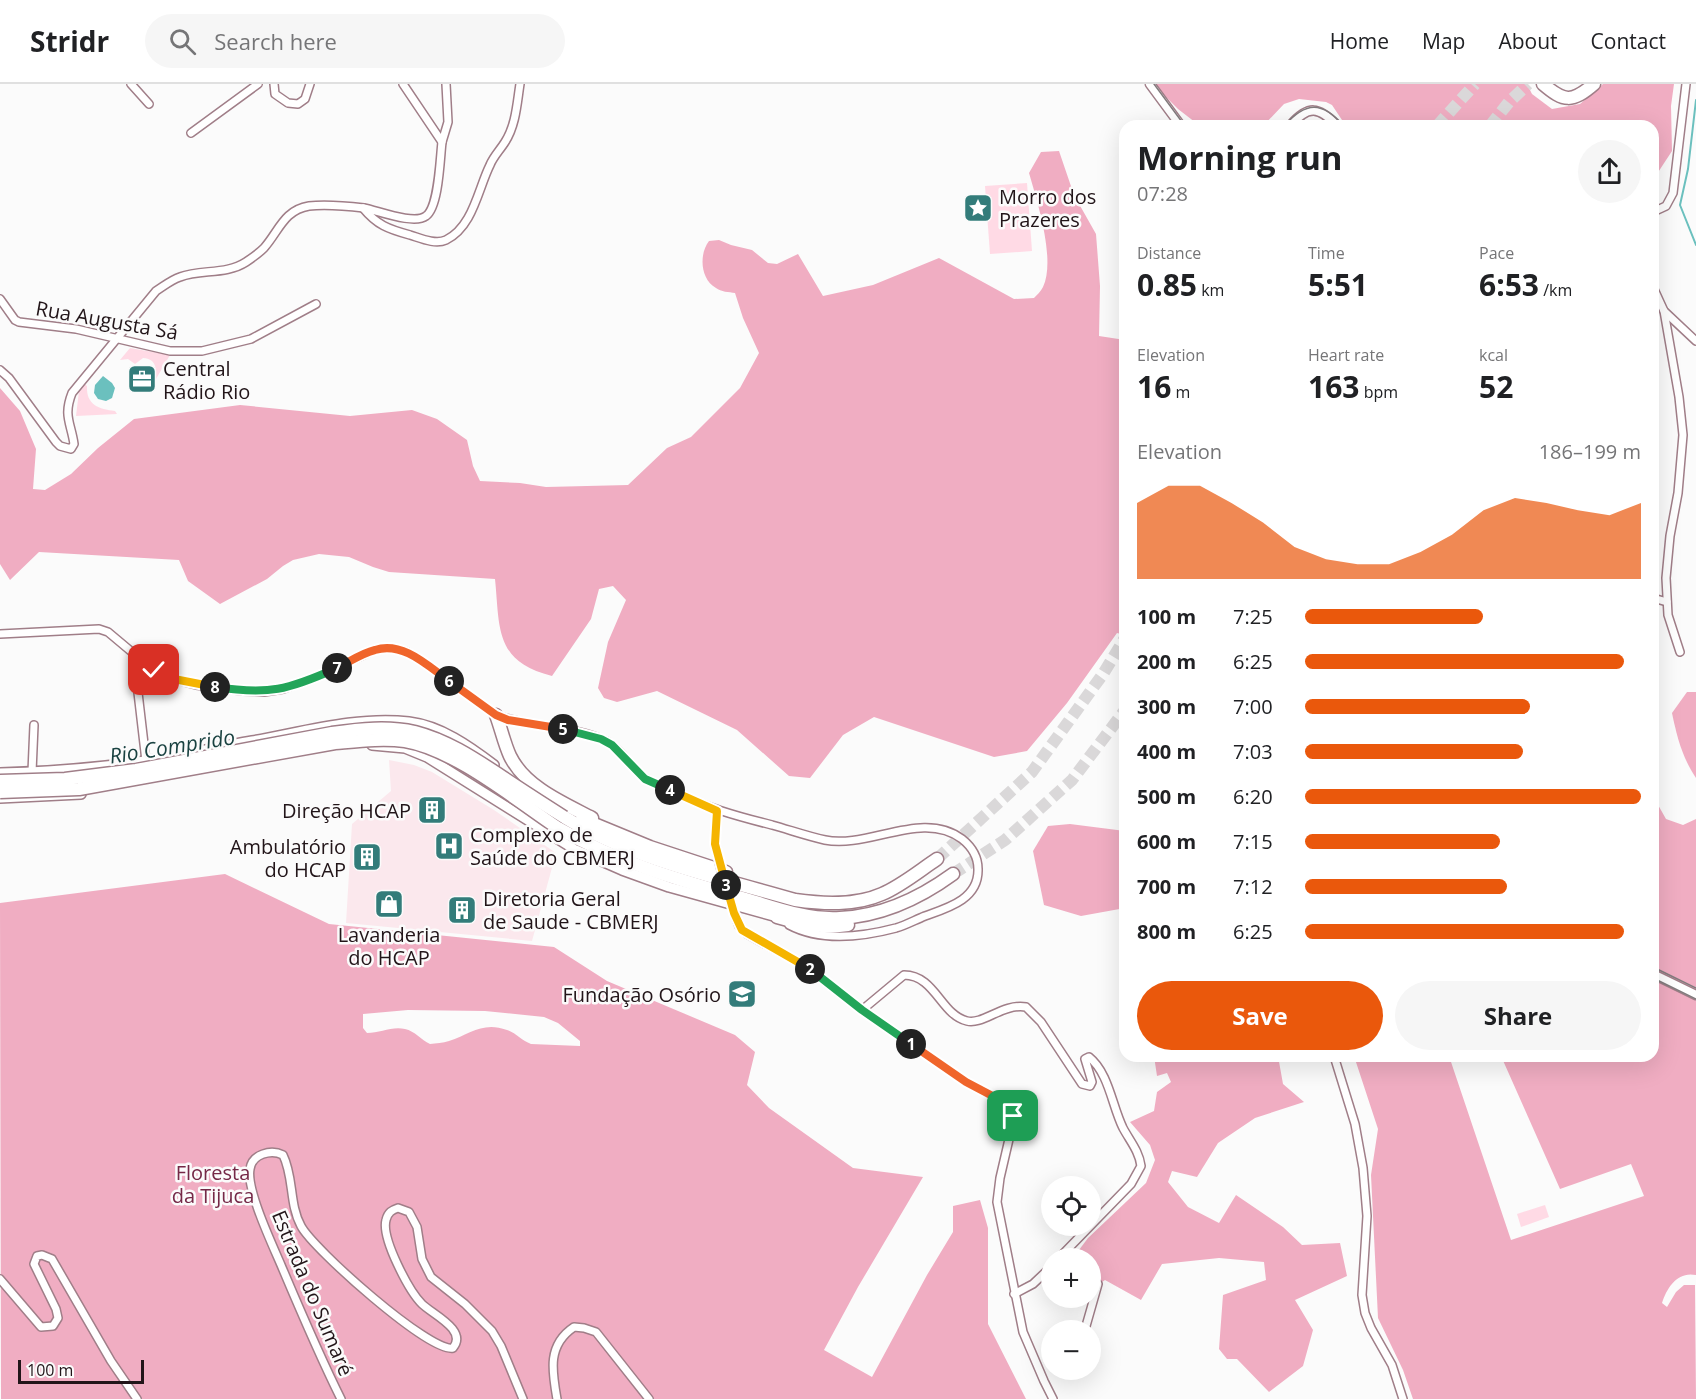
<!DOCTYPE html>
<html lang="en">
<head>
<meta charset="utf-8">
<style>
	body { margin:0; font-family:"Open Sans",sans-serif; background:#f6f6f6; color:#202124; height:100vh; display:flex; flex-direction:column; font-size:22px; white-space:nowrap }
	* { box-sizing:border-box; margin:0 }
	p { font-size:20px; color:#757577 }
	.icon { flex:none; width:33px; height:33px; fill:none; stroke:currentColor; stroke-width:2; stroke-linecap:round; stroke-linejoin:round }
	.map { position:relative; flex:1; overflow:hidden }
	.panel { position:absolute; left:1119px; top:36px; width:540px; height:942px; display:flex; flex-direction:column; background:#fff; border-radius:18px; box-shadow:0 6px 24px #0002 }
	.panel>* { flex:none }
	.buttons { position:absolute; left:1041px; top:1092px; display:grid; gap:12px }
	.buttons a { display:grid; place-items:center; width:60px; height:60px; border-radius:50%; background:#fff; box-shadow:0 6px 24px #0002; font-size:30px }
	.scale { position:absolute; left:18px; bottom:15px; width:126px; box-sizing:border-box; padding-left:6px; border:3px solid #221519; border-top:0; font-size:16px; line-height:21px; white-space:nowrap; color:#221519; -webkit-text-stroke:4px #fbfbfb; paint-order:stroke }
	.pin { position:absolute; display:grid; place-items:center; width:51px; height:51px; color:#fff; margin:-26px; border-radius:12px; box-shadow:0 3px 9px #0006 }
	.km { position:absolute; width:30px; height:30px; margin:-15px; border-radius:50%; background:#222; color:#fff; font-size:16px; line-height:30px; text-align:center }
	.round { display:grid; place-items:center; flex:none; width:63px; height:63px; border-radius:32px; background:#f6f6f6 }
	.summary { display:flex; align-items:center; justify-content:space-between; height:102px; padding:0 18px }
	h1 { font-size:33px; font-weight:700; line-height:45px }
	.metrics { display:grid; grid-template-columns:repeat(3,1fr); gap:9px; height:102px; padding:6px 18px }
	.metrics div { display:grid; align-content:center }
	.metrics b { font-size:30px; font-weight:700 }
	.metrics small { font-size:16px; font-weight:400 }
	.metrics p { font-size:16px }
	.chart { height:168px; padding:12px 18px }
	.chart p { display:flex; justify-content:space-between }
	.chart svg { width:100%; height:108px; margin-top:6px; fill:#ea580c; opacity:.7 }
	.primary-button { display:flex; gap:12px; margin-top:auto; padding:12px 18px }
	.primary-button a { flex:1; height:69px; border-radius:36px; background:#ea580c; color:#fff; font-size:24px; font-weight:700; line-height:69px; text-align:center }
	.primary-button a+a { background:#f6f6f6; color:#202124 }
	ul { padding:0 18px; list-style:none; font-size:20px }
	li { display:grid; grid-template-columns:96px 72px 1fr; align-items:center; height:45px }
	li i { height:15px; border-radius:8px; background:#ea580c }
	header { display:flex; align-items:center; gap:36px; box-sizing:border-box; height:84px; padding:0 30px; background:#fff; border-bottom:2px solid #e0e0e0 }
	header strong { font-size:28px }
	nav { display:flex; gap:33px; margin-inline-start:auto; font-size:21px }
	.search { width:420px; height:54px; background:#f6f6f6; display:flex; align-items:center; gap:15px; box-sizing:border-box; padding:0 21px; border-radius:33px; color:#757577; font-size:22px }
	.map>svg:first-child { display:block }
</style>
</head>
<body>
<header>
<strong>Stridr</strong>
<div class="search"><svg class="icon" aria-label="search" viewBox="0 0 24 24"><circle cx="10" cy="10" r="6"/><path d="M15 15l6 6"/></svg>Search here</div>
<nav><a>Home</a><a>Map</a><a>About</a><a>Contact</a></nav>
</header>
<div class="map">
<svg width="1696" height="1315" viewBox="0 0 1696 1315">
	<rect width="100%" height="100%" fill="#fbfbfb"/>
	<path fill="#fbe8ed" d="M389 676 414 681 432 688 494 726 556 769 532 857 346 839 352 740 391 707Z"/>
	<g fill="#ffdae5">
		<path d="M1027 99 1032 167 990 170 985 102Z"/>
		<path d="M130 264 170 271 156 295C156 285 157 275 143 274L135 280 128 275 120 276Z"/>
		<path d="M83 299 87 302C86 321 99 325 115 327L117 330 76 332 79 307Z"/>
		<path d="M1545 1121 1549 1133 1521 1143 1517 1130Z"/>
	</g>
	<g fill="#f0adc2" fill-rule="evenodd">
		<path d="M1153 0H1527L1532 10 1552 25 1580 20 1603 0H1674L1671 22 1672 67 1653 96V42H1346L1332 21 1326 18 1299 15 1284 20 1263 42H1200L1178 25Z"/>
		<path d="M1059 67 1074 111 1096 150 1100 202 1099 252 1125 256V551L1117 549 1067 619 1027 667 994 673 874 633 843 651 810 694 789 692 737 646 657 607 617 618 604 614 598 604 608 558 626 516 613 502 599 505 591 535 552 592C494 578 500 543 495 495L389 488 373 483 349 473 319 470 293 476 283 482 267 495 220 520 188 497 179 476 39 468 10 496 0 480V304L20 327 36 365 33 405 45 406 71 390 98 364 134 335 240 321 350 332 412 326 437 335 467 356 473 382 480 397 520 399 546 403 628 401 667 364 691 353 740 304 759 269 743 234 735 209C729 208 721 208 716 204 700 195 699 170 709 157L719 156 731 161 752 166 768 179 777 180 798 170 823 212 873 201 939 174 1014 215 1034 214C1037 211 1041 207 1043 203 1056 175 1037 117 1029 89L1041 68Z"/>
		<path d="M1687 608H1696V694C1682 673 1677 653 1672 629Z"/>
		<path d="M1653 712 1666 735 1683 741 1696 735V1191C1678 1187 1667 1203 1662 1219L1667 1223 1676 1208 1684 1201H1695L1696 1315H1413L1403 1286 1378 1234 1371 1091 1378 1045 1354 972H1449L1511 1156 1644 1112 1631 1080 1560 1105 1501 972H1653Z"/>
		<path d="M1070 740 1125 747V824L1081 832 1044 821 1033 767 1048 742Z"/>
		<path d="M225 790 329 840 554 863 607 897 735 951 755 968 747 1001 769 1024 853 1084 923 1093 858 1203 824 1266 872 1293 927 1191 953 1148V1122L980 1116 988 1144V1240L1026 1315H1L0 819ZM408 926 485 927 544 933 558 939 580 957V962L531 960C522 957 516 949 507 946 483 937 470 950 449 957 443 959 436 959 430 960 421 956 415 947 405 945 392 942 380 949 367 949L363 944V930Z"/>
		<path d="M1154 972H1278L1283 1000 1304 1018 1255 1034 1218 1059 1197 1093 1172 1087 1168 1098 1188 1123 1219 1139 1236 1111 1283 1143 1302 1161 1340 1159 1347 1192 1295 1216 1313 1246 1303 1282 1269 1308 1237 1275H1227L1219 1265 1223 1211 1266 1196 1264 1178 1219 1174 1162 1180 1141 1216 1105 1196 1099 1200 1091 1191 1090 1174H1073L1088 1154 1146 1099 1155 1076 1150 1061 1130 1038 1154 1027 1157 1008 1171 998 1167 989 1157 992Z"/>
	</g>
	<path fill="#6bc0be" d="M103 292 112 299 115 304 112 314 106 317 98 315 94 309 95 301Z"/>
	<g fill="none" stroke-linecap="round" stroke-linejoin="round">
		<path stroke="#6bc0be" stroke-width="2" d="M1696 16 1688 85 1680 121 1696 161"/>
		<g stroke="#dad8d9" stroke-width="12" stroke-dasharray="12 6" stroke-linecap="butt">
			<path d="M1437 42 1475 0"/>
			<path d="M1490 42 1509 18 1528 0"/>
			<path d="M937 775 1032 688 1103 590 1125 554"/>
			<path d="M953 790 1005 756 1072 696 1125 626"/>
		</g>
		<g stroke="#a07e88" stroke-width="10">
			<g id="minor">
				<path d="M131 0 149 20"/>
				<path d="M274 0 275 10 288 19 298 20 305 15 310 0"/>
				<path d="M191 49 258 0"/>
				<path d="M442 58 448 38 446 0"/>
				<path d="M363 124C377 141 388 145 410 151 420 154 435 161 446 156 473 143 478 105 490 81 493 73 500 66 505 58 516 41 517 19 520 0"/>
				<path d="M1653 128 1666 122 1673 109 1686 0"/>
				<path d="M1653 203 1664 227 1696 257"/>
				<path d="M0 215 15 236 19 238 76 245 170 267H202L251 255 316 220"/>
				<path d="M1664 227 1679 313 1683 351 1678 409 1670 452 1666 494 1668 531 1680 568"/>
				<path d="M0 286 9 294 56 358 60 362 71 365 74 360C71 339 63 332 72 309L156 207C164 202 171 196 180 193 201 185 226 191 246 178 252 174 259 169 264 164 279 147 284 126 309 122 326 120 347 122 364 124 379 127 414 141 426 132 439 123 440 74 442 58L403 0"/>
				<path d="M1653 514 1667 518"/>
				<path d="M0 550 99 545 108 548 139 574 169 594 196 601 243 607 264 608 283 605 316 593 374 566 389 564 407 568 423 578 496 631C531 644 571 641 606 657 623 666 630 684 645 694 652 699 662 702 670 706 704 723 736 732 772 741 790 746 807 752 825 756 868 765 923 725 962 755 972 763 978 772 978 785 979 815 948 824 925 832 915 836 906 841 896 844 862 853 821 858 789 841"/>
				<path d="M135 583 146 677"/>
				<path d="M32 688 34 641"/>
				<path d="M734 829 739 842 747 850 808 884 862 926 966 998 1002 1017 1011 1025 1013 1038 1000 1094 997 1118 1023 1248 1044 1297 1053 1315"/>
				<path d="M862 926 904 891C935 891 941 931 967 937 983 941 1003 919 1026 923L1041 938 1082 1000 1090 1002 1092 998 1085 975 1089 973C1109 989 1112 1022 1123 1044 1130 1057 1139 1067 1141 1082L1131 1100 1059 1174"/>
				<path d="M1334 972 1355 1040 1363 1084 1367 1132 1362 1211 1365 1229 1371 1244 1392 1281 1403 1315"/>
				<path d="M0 1195 41 1243 53 1242 58 1234 56 1225 34 1180 37 1172 42 1171 52 1175 111 1277 137 1315"/>
				<path d="M1014 1210 1033 1200 1052 1182"/>
				<path d="M1086 1242 1098 1200 1090 1193"/>
				<path d="M341 1315C319 1271 300 1226 281 1181 272 1160 246 1105 250 1085 252 1070 271 1065 283 1071 294 1093 289 1120 301 1142 313 1165 430 1269 453 1264 468 1246 432 1230 422 1220 409 1207 381 1154 386 1136 388 1128 392 1126 398 1124L409 1128 417 1143 422 1175 431 1193 465 1220 492 1247 501 1262 523 1315"/>
				<path d="M557 1315C552 1287 547 1261 574 1243L584 1244 596 1248 649 1315"/>
			</g>
		</g>
		<g stroke="#a07e88" stroke-width="11">
			<g id="tertiary">
				<path d="M1150 0 1181 42"/>
				<path d="M1290 42C1308 21 1319 22 1337 42"/>
				<path d="M1653 890 1696 911"/>
			</g>
		</g>
		<g stroke="#a07e88" stroke-width="12">
			<g id="secondary">
				<path d="M372 661 405 664 427 673 574 765 622 786 669 803 777 833"/>
				<path d="M0 689C48 688 97 684 145 677 181 672 216 663 252 657 303 648 357 632 409 638 441 642 469 662 494 681"/>
				<path d="M0 714 81 710"/>
			</g>
		</g>
		<g stroke="#a07e88" stroke-width="15">
			<g id="motorway">
				<path d="M1543 0C1564 18 1572 19 1594 0"/>
				<path d="M496 631C501 644 504 659 510 672 525 703 563 719 592 734"/>
				<path d="M564 733C635 776 716 793 795 816 823 820 855 822 882 810 901 802 919 787 937 775"/>
				<path d="M582 735 650 763 726 788"/>
				<path d="M558 744C619 779 679 796 746 815 776 824 808 836 840 834 882 832 920 814 953 790"/>
				<path d="M777 833C801 840 824 845 848 841"/>
			</g>
		</g>
		<use href="#minor" stroke="#fff" stroke-width="7"/>
		<use href="#tertiary" stroke="#fff" stroke-width="8"/>
		<use href="#secondary" stroke="#fff" stroke-width="9"/>
		<use href="#motorway" stroke="#fff" stroke-width="12"/>
		<g stroke="#827b7d" stroke-width="1.5">
			<path d="M1154 0 1185 42"/>
			<path d="M1284 42C1306 17 1322 17 1344 42"/>
			<path d="M1653 883 1696 904"/>
			<path d="M1653 894 1696 915"/>
		</g>
		<g stroke="#a07e88" stroke-width="10" stroke-linecap="butt">
			<path id="minor-bridge" d="M715 743C714 772 726 801 734 829"/>
		</g>
		<g stroke="#a07e88" stroke-width="15" stroke-linecap="butt">
			<g id="motorway-bridge">
				<path d="M0 697 65 695 136 686 332 649C360 645 388 642 415 648 446 656 472 673 498 690 520 705 542 719 564 733"/>
				<path d="M0 708 79 705 335 659C358 657 382 654 405 657 454 665 516 716 558 744"/>
			</g>
		</g>
		<use href="#minor-bridge" stroke="#fff" stroke-width="7"/>
		<use href="#motorway-bridge" stroke="#fff" stroke-width="12"/>
	</g>
	<g fill="none" stroke-linecap="round" stroke-linejoin="round">
		<g stroke="#fff" stroke-width="12">
			<path id="split-1" d="M911 960 966 998 1002 1017 1011 1025 1013 1032"/>
		</g>
		<g stroke="#fff" stroke-width="12">
			<path id="split-2" d="M810 885 862 926 911 960"/>
		</g>
		<g stroke="#fff" stroke-width="12">
			<path id="split-3" d="M726 801 734 829 742 846 810 885"/>
		</g>
		<g stroke="#fff" stroke-width="12">
			<path id="split-4" d="M670 706 717 727 715 760 726 801"/>
		</g>
		<g stroke="#fff" stroke-width="12">
			<path id="split-5" d="M563 645 601 655 612 661 645 695 670 706"/>
		</g>
		<g stroke="#fff" stroke-width="12">
			<path id="split-6" d="M449 597 496 631 508 636 563 645"/>
		</g>
		<g stroke="#fff" stroke-width="12">
			<path id="split-7" d="M337 584C349 578 362 569 375 566 403 557 428 582 449 597"/>
		</g>
		<g stroke="#fff" stroke-width="12">
			<path id="split-8" d="M215 603C269 611 288 606 337 584"/>
		</g>
		<g stroke="#fff" stroke-width="12">
			<path id="split-9" d="M154 586 169 594 215 603"/>
		</g>
		<use href="#split-1" stroke="#f0652b" stroke-width="8"/>
		<use href="#split-2" stroke="#22a559" stroke-width="8"/>
		<use href="#split-3" stroke="#f5b400" stroke-width="8"/>
		<use href="#split-4" stroke="#f5b400" stroke-width="8"/>
		<use href="#split-5" stroke="#22a559" stroke-width="8"/>
		<use href="#split-6" stroke="#f0652b" stroke-width="8"/>
		<use href="#split-7" stroke="#f0652b" stroke-width="8"/>
		<use href="#split-8" stroke="#22a559" stroke-width="8"/>
		<use href="#split-9" stroke="#f5b400" stroke-width="8"/>
	</g>
	<defs>
		<g id="sight-square" transform="scale(1.5)"><rect x="-9" y="-9" width="18" height="18" rx="4" fill="#337c7a" stroke="#fbfbfb"/><path d="M0-6L1.8-2.2L6-1.7L2.9 1.2L3.7 5.4L0 3.3L-3.7 5.4L-2.9 1.2L-6-1.7L-1.8-2.2Z" fill="#fff"/></g>
		<g id="office-square" transform="scale(1.5)"><rect x="-9" y="-9" width="18" height="18" rx="4" fill="#337c7a" stroke="#fbfbfb"/><path d="M-6-3h4V-5.5h4V-3h4V5H-6ZM-1-4.5V-3h2v-1.5ZM-6 0V1H6V0Z" fill="#fff"/></g>
		<g id="building-square" transform="scale(1.5)"><rect x="-9" y="-9" width="18" height="18" rx="4" fill="#337c7a" stroke="#fbfbfb"/><path d="M-4-6H4V6H1V3H-1V6H-4ZM-2.5-4.3h1.7v1.8h-1.7ZM.8-4.3h1.7v1.8H.8ZM-2.5-1h1.7V.8h-1.7ZM.8-1h1.7V.8H.8Z" fill="#fff"/></g>
		<g id="hospital-square" transform="scale(1.5)"><rect x="-9" y="-9" width="18" height="18" rx="4" fill="#337c7a" stroke="#fbfbfb"/><path d="M-5-5h3v3.5h4V-5h3V5h-3V1.5h-4V5h-3Z" fill="#fff"/></g>
		<g id="shop-square" transform="scale(1.5)"><rect x="-9" y="-9" width="18" height="18" rx="4" fill="#337c7a" stroke="#fbfbfb"/><path d="M-5-2.5h2.3a2.7 3.5 0 0 1 5.4 0H5L5.5 6h-11ZM-1.5-2.5h3a1.5 2.3 0 0 0-3 0Z" fill="#fff"/></g>
		<g id="school-square" transform="scale(1.5)"><rect x="-9" y="-9" width="18" height="18" rx="4" fill="#337c7a" stroke="#fbfbfb"/><path d="M0-5L7-2L0 1L-7-2ZM-4 1L0 2.5L4 1V4Q0 6-4 4Z" fill="#fff"/></g>
	</defs>
	<g fill-rule="evenodd">
		<use href="#sight-square" x="978" y="124"/>
		<use href="#office-square" x="142" y="295"/>
		<use href="#building-square" x="432" y="726"/>
		<use href="#hospital-square" x="449" y="762"/>
		<use href="#building-square" x="367" y="773"/>
		<use href="#shop-square" x="389" y="820"/>
		<use href="#building-square" x="462" y="826"/>
		<use href="#school-square" x="742" y="910"/>
	</g>
	<g text-anchor="middle" dominant-baseline="central" stroke-width="5" stroke-linejoin="round" paint-order="stroke">
		<g font-size="20" fill="#221519" stroke="#fbfbfb" text-anchor="start">
			<text x="999" y="112">Morro dos<tspan x="999" dy="23">Prazeres</tspan></text>
			<text x="163" y="284">Central<tspan x="163" dy="23">Rádio Rio</tspan></text>
			<text x="411" y="726" text-anchor="end">Direção HCAP</text>
			<text x="470" y="750">Complexo de<tspan x="470" dy="23">Saúde do CBMERJ</tspan></text>
			<text x="346" y="762" text-anchor="end">Ambulatório<tspan x="346" dy="23">do HCAP</tspan></text>
			<text x="483" y="814">Diretoria Geral<tspan x="483" dy="23">de Saude - CBMERJ</tspan></text>
			<text x="389" y="850" text-anchor="middle">Lavanderia<tspan x="389" dy="23">do HCAP</tspan></text>
			<text x="721" y="910" text-anchor="end">Fundação Osório</text>
		</g>
		<g font-size="20" fill="#221519" stroke="#fbfbfb">
			<text transform="translate(107 236) rotate(10)">Rua Augusta Sá</text>
			<text transform="translate(313 1209) rotate(67)">Estrada do Sumaré</text>
		</g>
		<g font-size="20" fill="#752847" stroke="#fbfbfb">
			<text x="213" y="1088">Floresta<tspan x="213" dy="23">da Tijuca</tspan></text>
		</g>
		<g font-size="21" font-style="italic" fill="#1a4241" stroke="#fbfbfb">
			<text transform="translate(172 662) rotate(-9)">Rio Comprido</text>
		</g>
	</g>
</svg>
<div class="buttons">
<a><svg class="icon" aria-label="locate" viewBox="0 0 24 24"><circle cx="12" cy="12" r="6"/><path d="M12 2v4M12 18v4M2 12h4M18 12h4"/></svg></a>
<a>+</a>
<a>−</a>
</div>
<div class="scale">100 m</div>
<div class="pin" style="left:1013px;top:1032px;background:#1e9e55"><svg class="icon" aria-label="arrive" viewBox="0 0 24 24"><path d="M6 21V4h12l-3 4 3 4H6"/></svg></div>
<div class="pin" style="left:154px;top:586px;background:#d93025"><svg class="icon" aria-label="check" viewBox="0 0 24 24"><path d="M5 12l5 5 9-10"/></svg></div>
<b class="km" style="left:911px;top:960px">1</b>
<b class="km" style="left:810px;top:885px">2</b>
<b class="km" style="left:726px;top:801px">3</b>
<b class="km" style="left:670px;top:706px">4</b>
<b class="km" style="left:563px;top:645px">5</b>
<b class="km" style="left:449px;top:597px">6</b>
<b class="km" style="left:337px;top:584px">7</b>
<b class="km" style="left:215px;top:603px">8</b>
<section class="panel">
<div class="summary"><div><h1>Morning run</h1><p>07:28</p></div><a class="round"><svg class="icon" aria-label="share" viewBox="0 0 24 24"><path d="M12 15V3M7 8l5-5 5 5M5 13v7h14v-7"/></svg></a></div>
<div class="metrics">
<div><p>Distance</p><b>0.85<small> km</small></b></div>
<div><p>Time</p><b>5:51</b></div>
<div><p>Pace</p><b>6:53<small> /km</small></b></div>
</div>
<div class="metrics">
<div><p>Elevation</p><b>16<small> m</small></b></div>
<div><p>Heart rate</p><b>163<small> bpm</small></b></div>
<div><p>kcal</p><b>52</b></div>
</div>
<div class="chart"><p><span>Elevation</span>186–199 m</p>
<svg viewBox="0 0 160 44" preserveAspectRatio="none"><path d="M0 44V13L10 6L20 6L30 13L40 21L50 31L60 36L70 38L80 38L90 33L100 26L110 16L120 11L130 13L140 16L150 18L160 13V44z"/></svg>
</div>
<ul>
<li><b>100 m</b>7:25<i style="width:53%"></i></li>
<li><b>200 m</b>6:25<i style="width:95%"></i></li>
<li><b>300 m</b>7:00<i style="width:67%"></i></li>
<li><b>400 m</b>7:03<i style="width:65%"></i></li>
<li><b>500 m</b>6:20<i style="width:100%"></i></li>
<li><b>600 m</b>7:15<i style="width:58%"></i></li>
<li><b>700 m</b>7:12<i style="width:60%"></i></li>
<li><b>800 m</b>6:25<i style="width:95%"></i></li>
</ul>
<div class="primary-button"><a>Save</a><a>Share</a></div>
</section>
</div>
</body>
</html>
